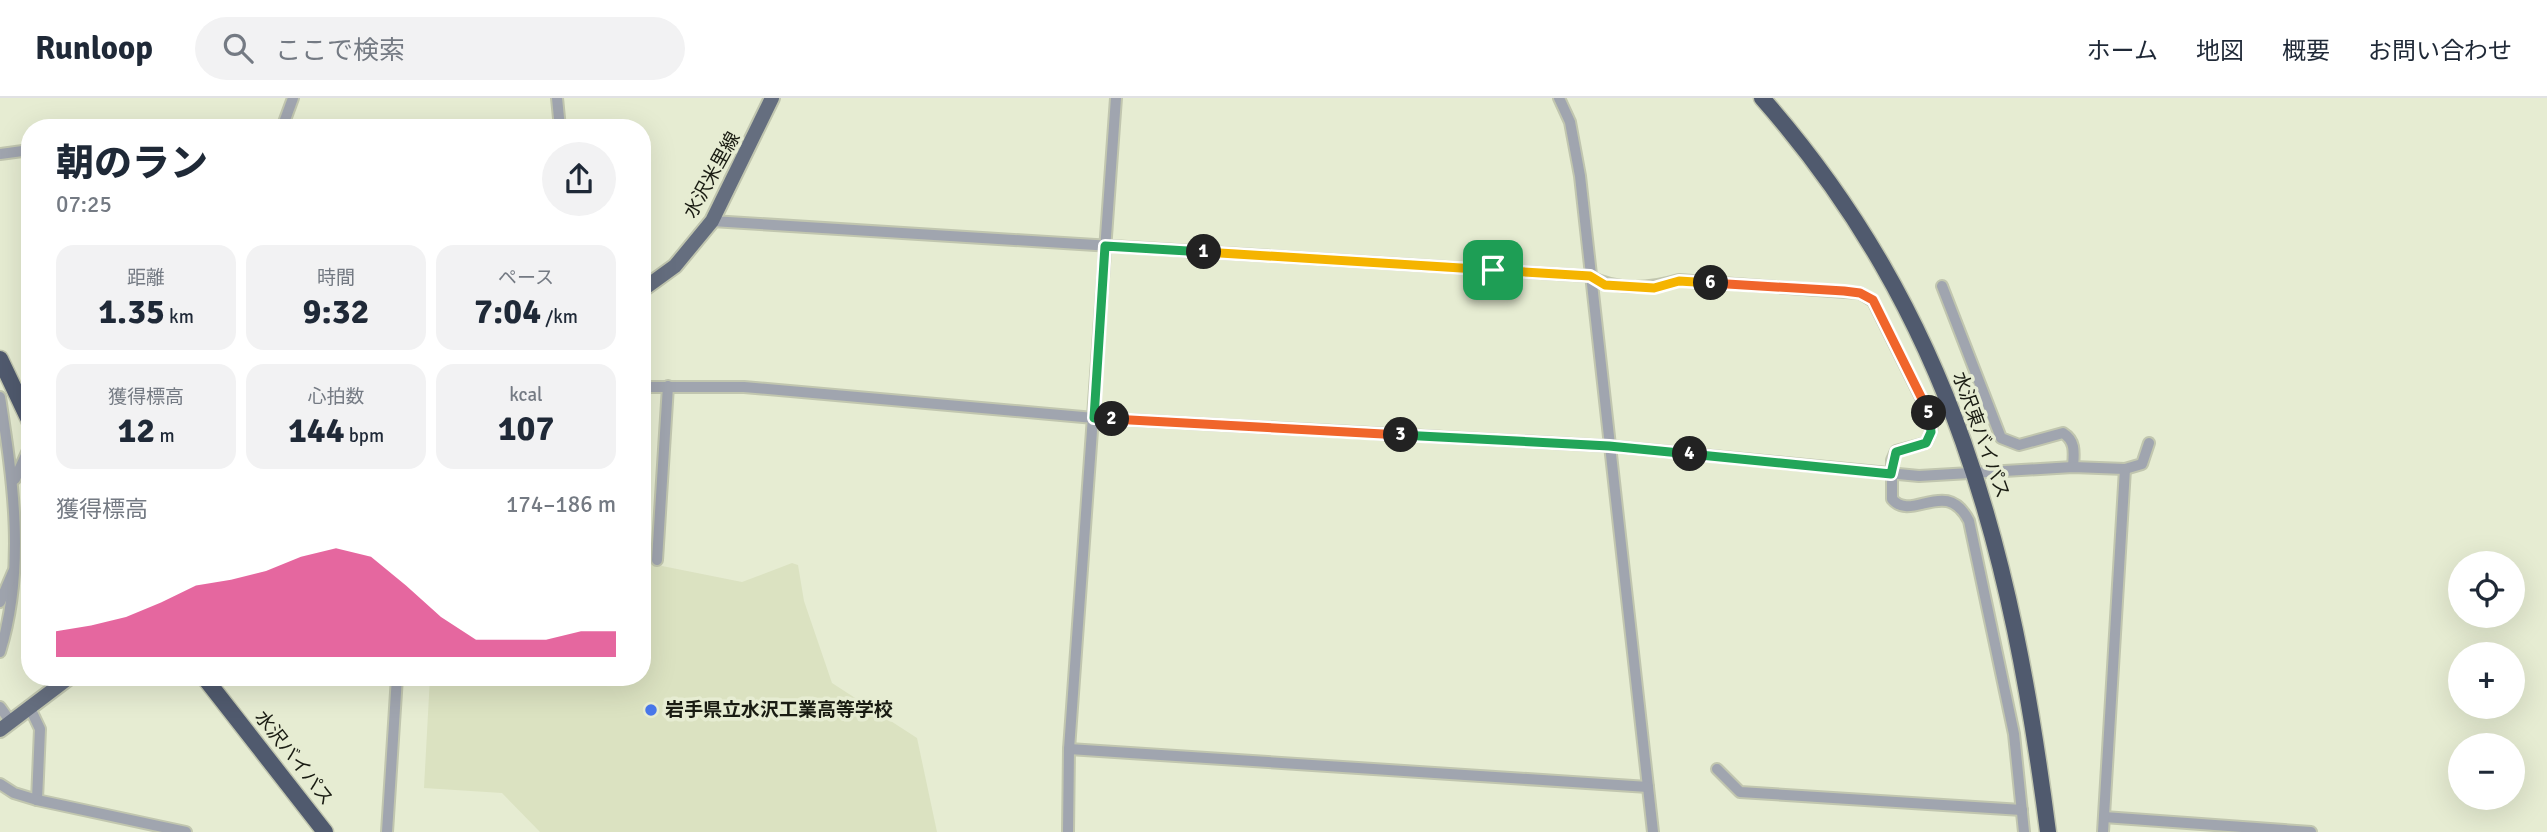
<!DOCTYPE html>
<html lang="ja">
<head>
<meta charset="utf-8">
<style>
	body { margin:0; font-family:Signika,"Noto Sans JP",sans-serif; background:#f2f2f3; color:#1f2937; height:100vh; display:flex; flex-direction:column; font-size:26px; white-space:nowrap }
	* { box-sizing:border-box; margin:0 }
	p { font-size:23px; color:#747a83 }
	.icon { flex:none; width:38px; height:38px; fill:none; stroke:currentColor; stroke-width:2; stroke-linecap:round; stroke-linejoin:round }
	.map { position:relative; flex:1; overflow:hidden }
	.panel { position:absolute; left:21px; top:21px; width:630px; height:567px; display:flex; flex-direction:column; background:#fff; border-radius:28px; box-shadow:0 7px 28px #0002 }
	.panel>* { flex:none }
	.controls { position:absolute; left:2448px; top:453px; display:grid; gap:14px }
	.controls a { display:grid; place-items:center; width:77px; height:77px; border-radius:50%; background:#fff; box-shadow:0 7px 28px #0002; font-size:35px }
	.pin { position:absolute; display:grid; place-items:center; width:60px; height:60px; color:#fff; margin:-30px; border-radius:14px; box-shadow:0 4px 10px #0006 }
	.km { position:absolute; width:35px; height:35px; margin:-18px; border-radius:50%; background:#222; color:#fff; font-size:19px; line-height:35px; text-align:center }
	.round { display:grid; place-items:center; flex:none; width:74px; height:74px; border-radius:37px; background:#f2f2f3 }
	.head { display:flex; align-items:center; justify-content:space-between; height:119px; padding:0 35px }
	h1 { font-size:38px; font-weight:800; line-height:52px }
	.metrics { display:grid; grid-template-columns:repeat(3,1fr); gap:10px; height:119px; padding:7px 35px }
	.metrics div { display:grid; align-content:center; border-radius:18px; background:#f2f2f3; text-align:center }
	.metrics b { font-size:35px; font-weight:800 }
	.metrics small { font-size:19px; font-weight:400 }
	.metrics p { font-size:19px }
	.chart { height:196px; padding:14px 35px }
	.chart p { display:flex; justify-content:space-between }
	.chart svg { width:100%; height:126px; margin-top:7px; fill:#db2777; opacity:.7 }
	header { display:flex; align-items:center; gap:42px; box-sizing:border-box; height:98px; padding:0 35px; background:#fff; border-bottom:2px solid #e0e1e3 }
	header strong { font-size:33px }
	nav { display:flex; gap:38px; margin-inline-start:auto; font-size:24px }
	.search { width:490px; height:63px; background:#f2f2f3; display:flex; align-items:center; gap:18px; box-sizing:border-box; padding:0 24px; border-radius:38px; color:#747a83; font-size:26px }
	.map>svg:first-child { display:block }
</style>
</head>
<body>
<header>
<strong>Runloop</strong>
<div class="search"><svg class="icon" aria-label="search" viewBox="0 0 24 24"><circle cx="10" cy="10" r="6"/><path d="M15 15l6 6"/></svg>ここで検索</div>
<nav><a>ホーム</a><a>地図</a><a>概要</a><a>お問い合わせ</a></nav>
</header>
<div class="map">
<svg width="2547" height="734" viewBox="0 0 2547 734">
	<rect width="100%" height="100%" fill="#e6ecd2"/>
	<path fill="#dbe2c1" d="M642 464 742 484 792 465 798 467 804 503 832 585 917 640 937 734H540L502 695 424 690 430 579H642Z"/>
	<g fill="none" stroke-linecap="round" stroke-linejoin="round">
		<g stroke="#c1c6af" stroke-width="14">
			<g id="minor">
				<path d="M557 0 560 30"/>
				<path d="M1559 0 1570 24 1580 78 1653 734"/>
				<path d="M282 30 293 0"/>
				<path d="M0 56 30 52"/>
				<path d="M712 123 1589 178C1617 193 1649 191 1679 182L1860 195 1873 203 1932 322 1931 334 1926 345 1896 353 1892 362V401C1912 425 1946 378 1969 423L2014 636 2024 734"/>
				<path d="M1942 188 2001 340 2019 347 2063 335C2076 343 2074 355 2073 369"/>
				<path d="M642 289H744L1094 320 1609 348 1919 378 2073 369 2125 371 2142 366 2149 345"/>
				<path d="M0 299C13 384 26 470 0 554"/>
				<path d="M15 381 30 348"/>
				<path d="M657 462 668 288"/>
				<path d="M0 504 13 474"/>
				<path d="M29 608 40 631 37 702 186 734"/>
				<path d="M0 609 10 623"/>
				<path d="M1069 651 1648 689"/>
				<path d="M1717 671 1740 694 2022 712"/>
				<path d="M0 686 14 695 37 702"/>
				<path d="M2104 719 2311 734"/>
				<path d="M387 734 397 579"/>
				<path d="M1068 734 1069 651 1116 0"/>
				<path d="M2103 734 2125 371"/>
			</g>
		</g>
		<g stroke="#c1c6af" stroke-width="18">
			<g id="major">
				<path d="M642 192 675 168 712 123 772 0"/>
				<path d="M0 632 70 579"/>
			</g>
		</g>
		<g stroke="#c1c6af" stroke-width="19">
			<g id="highway">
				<path d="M1762 0C1953 217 2012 455 2048 734"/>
				<path d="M0 261 30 324"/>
				<path d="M204 579 325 734"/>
			</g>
		</g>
		<use href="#minor" stroke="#a0a5af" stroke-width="10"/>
		<use href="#major" stroke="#656e7f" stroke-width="14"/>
		<use href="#highway" stroke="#505a6e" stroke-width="16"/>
	</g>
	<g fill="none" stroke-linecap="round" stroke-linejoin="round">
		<g stroke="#fff" stroke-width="14">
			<path id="split-1" d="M1204 154 1493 172"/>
		</g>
		<g stroke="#fff" stroke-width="14">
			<path id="split-2" d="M1112 321 1094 320 1105 148 1204 154"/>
		</g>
		<g stroke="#fff" stroke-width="14">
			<path id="split-3" d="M1112 321 1401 337"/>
		</g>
		<g stroke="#fff" stroke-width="14">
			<path id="split-4" d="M1401 337 1609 348 1690 356"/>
		</g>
		<g stroke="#fff" stroke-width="14">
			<path id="split-5" d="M1690 356 1891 376 1896 354 1926 345 1931 334 1929 315"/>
		</g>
		<g stroke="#fff" stroke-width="14">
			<path id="split-6" d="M1711 185 1844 193 1860 195 1873 202 1929 315"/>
		</g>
		<g stroke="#fff" stroke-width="14">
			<path id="split-7" d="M1493 172 1590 178 1605 187 1654 190 1679 183 1711 185"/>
		</g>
		<use href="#split-1" stroke="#f5b400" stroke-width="9"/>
		<use href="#split-2" stroke="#22a559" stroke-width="9"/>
		<use href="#split-3" stroke="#f0652b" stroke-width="9"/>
		<use href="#split-4" stroke="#22a559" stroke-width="9"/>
		<use href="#split-5" stroke="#22a559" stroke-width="9"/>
		<use href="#split-6" stroke="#f0652b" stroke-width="9"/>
		<use href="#split-7" stroke="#f5b400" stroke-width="9"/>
	</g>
	<circle fill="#4877e9" stroke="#e6ecd2" stroke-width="2.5" cx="651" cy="612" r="7"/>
	<g text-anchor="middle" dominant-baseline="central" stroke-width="7" stroke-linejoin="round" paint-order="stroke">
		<g font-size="19" fill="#191b12" stroke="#e6ecd2">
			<text transform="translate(712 77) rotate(-61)">水沢米里線</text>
			<text transform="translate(1981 337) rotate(70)">水沢東バイパス</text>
			<text transform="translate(294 660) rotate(52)">水沢バイパス</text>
		</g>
		<g font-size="19" font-weight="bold" fill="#191b12" stroke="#e6ecd2" text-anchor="start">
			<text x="665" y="612">岩手県立水沢工業高等学校</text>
		</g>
	</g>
</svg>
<div class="controls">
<a><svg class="icon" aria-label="locate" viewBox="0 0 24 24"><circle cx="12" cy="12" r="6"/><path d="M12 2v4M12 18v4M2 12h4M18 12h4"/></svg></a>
<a>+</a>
<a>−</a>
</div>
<div class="pin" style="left:1493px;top:172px;background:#1e9e55"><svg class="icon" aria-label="arrive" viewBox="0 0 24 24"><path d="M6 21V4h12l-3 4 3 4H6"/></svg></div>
<b class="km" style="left:1204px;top:154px">1</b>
<b class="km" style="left:1112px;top:321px">2</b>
<b class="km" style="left:1401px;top:337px">3</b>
<b class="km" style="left:1690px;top:356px">4</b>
<b class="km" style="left:1929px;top:315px">5</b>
<b class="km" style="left:1711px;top:185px">6</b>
<section class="panel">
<div class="head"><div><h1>朝のラン</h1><p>07:25</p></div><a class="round"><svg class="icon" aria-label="share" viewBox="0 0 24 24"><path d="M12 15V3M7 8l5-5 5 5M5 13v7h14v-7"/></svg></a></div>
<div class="metrics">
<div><p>距離</p><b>1.35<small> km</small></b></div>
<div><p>時間</p><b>9:32</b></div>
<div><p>ペース</p><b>7:04<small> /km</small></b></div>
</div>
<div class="metrics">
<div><p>獲得標高</p><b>12<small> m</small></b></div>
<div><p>心拍数</p><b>144<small> bpm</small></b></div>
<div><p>kcal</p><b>107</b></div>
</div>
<div class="chart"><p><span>獲得標高</span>174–186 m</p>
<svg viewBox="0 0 160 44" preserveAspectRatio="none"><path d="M0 44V35L10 33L20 30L30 25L40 19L50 17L60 14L70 9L80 6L90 9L100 19L110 30L120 38L130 38L140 38L150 35L160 35V44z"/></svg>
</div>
</section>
</div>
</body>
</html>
